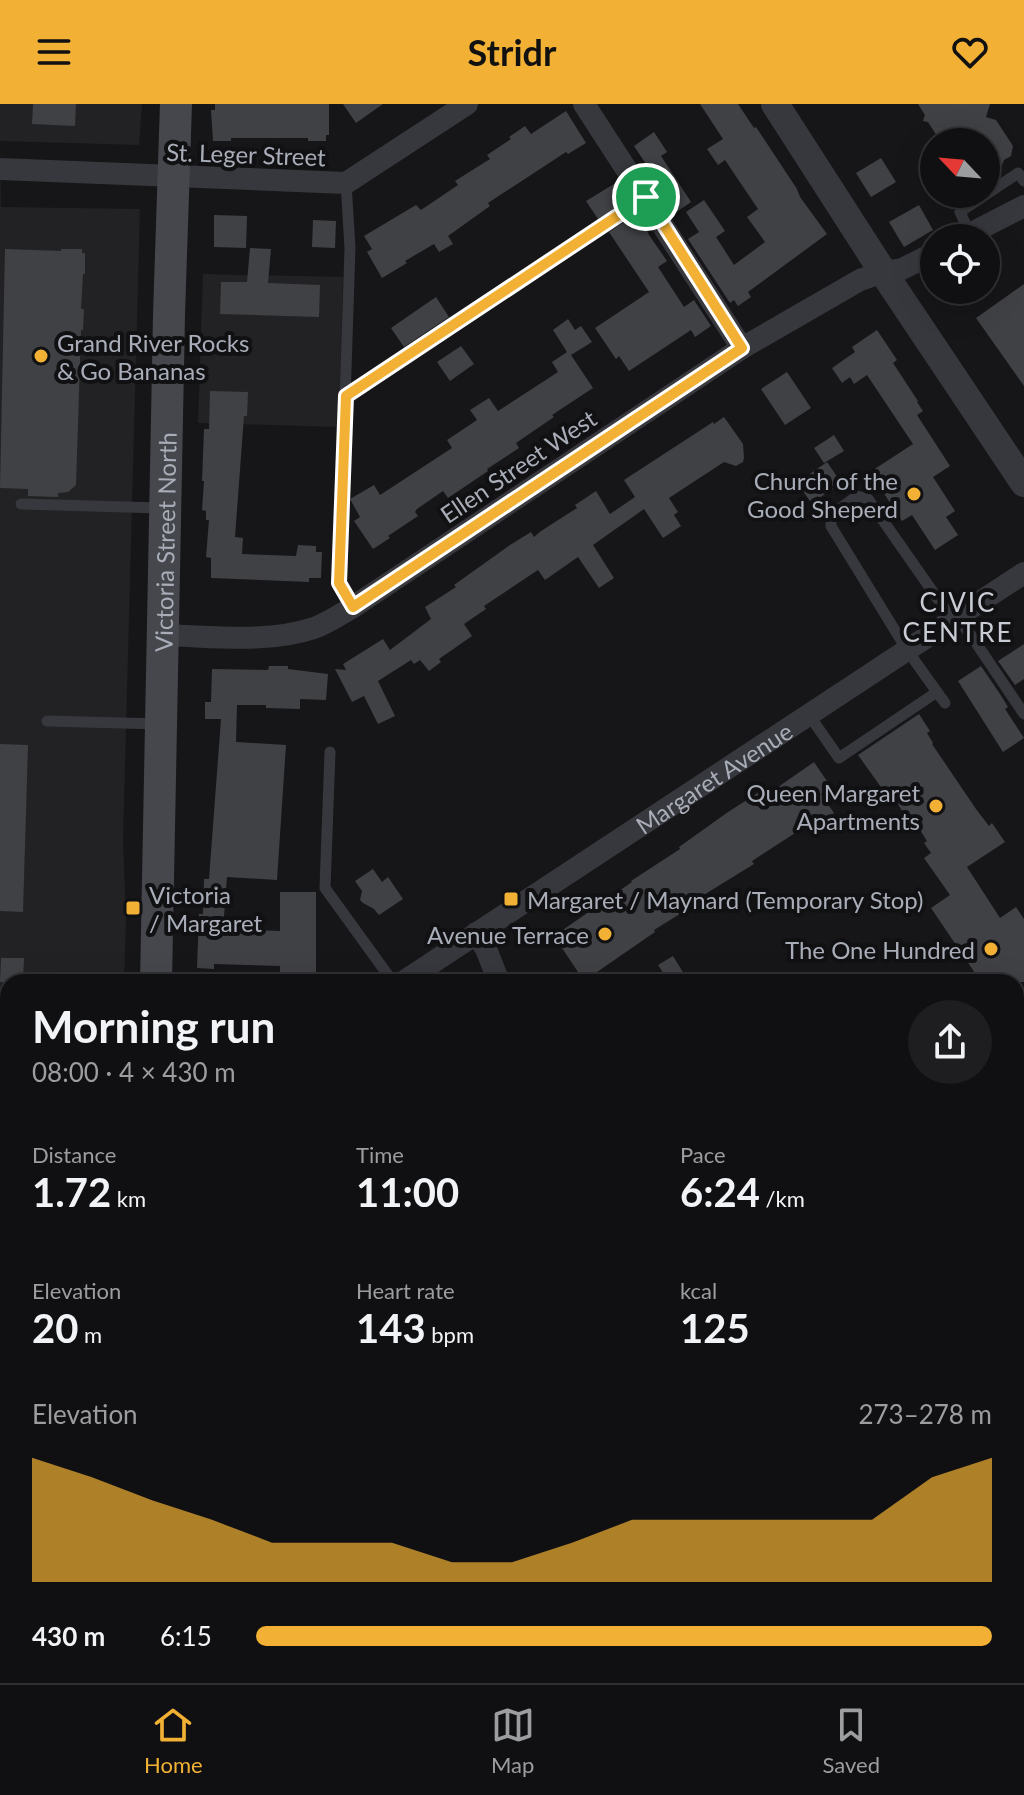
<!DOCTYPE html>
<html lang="en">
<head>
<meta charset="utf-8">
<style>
	body { margin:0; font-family:Lato,sans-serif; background:#1e1e20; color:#f1f3f6; height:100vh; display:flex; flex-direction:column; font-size:30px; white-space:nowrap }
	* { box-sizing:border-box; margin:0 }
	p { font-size:26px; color:#9c9d9f }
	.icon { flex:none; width:44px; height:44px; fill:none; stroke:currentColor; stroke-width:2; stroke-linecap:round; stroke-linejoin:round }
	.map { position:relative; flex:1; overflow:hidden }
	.sheet { position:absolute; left:0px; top:870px; width:1024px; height:710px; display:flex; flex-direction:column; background:#101012; border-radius:24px 24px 0 0; box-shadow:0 8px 32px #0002,0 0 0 2px #303032 }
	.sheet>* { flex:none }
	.needle { width:52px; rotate:296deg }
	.tools { position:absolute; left:920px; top:24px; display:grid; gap:16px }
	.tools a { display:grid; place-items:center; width:80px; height:80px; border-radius:50%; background:#101012; box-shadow:0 8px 32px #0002,0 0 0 2px #303032; font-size:40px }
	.pin { position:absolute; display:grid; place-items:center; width:68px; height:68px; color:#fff; margin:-34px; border:4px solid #fff; border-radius:50%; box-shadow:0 2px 8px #0007 }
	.round { display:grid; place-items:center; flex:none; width:84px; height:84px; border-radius:42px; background:#1e1e20 }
	.overview { display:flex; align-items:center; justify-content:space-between; height:136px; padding:0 32px }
	h1 { font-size:44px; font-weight:700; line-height:60px }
	.metrics { display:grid; grid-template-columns:repeat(3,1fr); gap:12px; height:136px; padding:8px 32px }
	.metrics div { display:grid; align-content:center }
	.metrics b { font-size:40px; font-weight:700 }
	.metrics small { font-size:22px; font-weight:400 }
	.metrics p { font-size:22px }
	.chart { height:224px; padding:16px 32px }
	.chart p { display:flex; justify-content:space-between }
	.chart svg { width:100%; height:144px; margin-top:8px; fill:#f2b134; opacity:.7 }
	ul { padding:0 32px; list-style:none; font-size:26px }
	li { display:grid; grid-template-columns:128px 96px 1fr; align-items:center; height:60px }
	li i { height:20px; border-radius:10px; background:#f2b134 }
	header { display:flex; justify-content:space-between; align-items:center; height:104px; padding:0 32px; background:#f2b134; color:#111; font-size:36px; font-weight:700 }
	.dock { display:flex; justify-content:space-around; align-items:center; height:112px; border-top:2px solid #303032; background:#101012; font-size:22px; color:#9c9d9f }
	.dock a { display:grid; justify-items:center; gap:4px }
	.dock .selected { color:#f2b134 }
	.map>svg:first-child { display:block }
</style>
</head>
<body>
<header><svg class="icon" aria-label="menu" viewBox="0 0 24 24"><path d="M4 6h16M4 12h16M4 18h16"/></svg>Stridr<svg class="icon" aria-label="heart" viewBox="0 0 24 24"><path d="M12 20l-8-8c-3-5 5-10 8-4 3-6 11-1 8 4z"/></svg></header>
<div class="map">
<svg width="1024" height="1579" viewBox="0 0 1024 1579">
	<rect width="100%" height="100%" fill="#161618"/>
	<g fill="#222225">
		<path d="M0 0H142L139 41 0 37 1 103 140 105 123 735 126 816 124 878H8V900H0Z"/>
		<path d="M203 170 343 173 339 323 198 319Z"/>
		<path d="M187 1572H251L256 1579H177Z"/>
	</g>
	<g fill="#404145">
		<path d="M33 0H76L75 22 32 20Z"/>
		<path d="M215 0H329V31H326V37H308V34H231V37H213L211 6H215Z"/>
		<path d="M343 0H383L356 19Z"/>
		<path d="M700 0H738L754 24 756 23 797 85 800 93 827 130 748 188 751 193 738 202 734 196 730 199 688 135 699 128 686 108 704 96 725 127 716 133 734 161 765 138 747 113 758 105 725 56 718 61 707 45 723 35Z"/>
		<path d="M918 0H990L986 13 996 16 1013 42 1011 52 1004 56 1002 61 986 72V38H946L939 35 928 18 923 17 925 11Z"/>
		<path d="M566 7 586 39 568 50 566 48 488 99 490 102 448 132 453 140 439 148 434 140 405 157 407 159 382 174 367 148 372 145 364 132 416 101 421 106 458 81 455 77 490 55 487 51 511 35 509 33 525 22 531 30Z"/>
		<path d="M654 28 667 48 661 52 691 98 672 111 644 66 648 63 634 42Z"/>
		<path d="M881 54 896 78 871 93 856 69Z"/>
		<path d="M614 80 618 86 621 84 629 95 598 115 586 97Z"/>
		<path d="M919 101 933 126 904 143 889 118Z"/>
		<path d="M638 109 648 125 647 126 649 131 667 157 658 163 684 203 694 196 711 222 695 233 691 226 629 267 619 252 616 255 595 224 649 188 609 128Z"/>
		<path d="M214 111 247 112 246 144 214 143Z"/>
		<path d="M313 116 336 117 335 144 312 143Z"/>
		<path d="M250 144 271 145 268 179 320 181 319 213 220 210 221 178H247Z"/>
		<path d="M5 145 61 147V145H82V149H85V170H83L81 205H84L83 226H81L76 381 68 388 58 389V393L28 392V385L0 384Z"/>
		<path d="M1024 180V282L976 214Z"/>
		<path d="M436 193 449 213 404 243 391 224Z"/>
		<path d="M568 215 575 226 581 222 592 238 571 251 593 284 552 311 554 313 516 339 519 344 487 365 488 367 448 394 443 387 417 405 415 408 418 412 388 432 390 434 373 445 354 417 360 413 350 395 374 381 380 391 452 344 447 336 477 316 470 306 489 294 498 307 558 268 552 258 567 248 553 226Z"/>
		<path d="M877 226 897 256 893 259 918 297 917 298 923 307 917 311 950 362 933 373 955 407 946 413 958 431 935 446 912 411 902 417 870 368 913 340 867 271 854 280 850 273 842 279 832 264 855 248 852 243Z"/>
		<path d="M461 242 474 260 450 277 437 258Z"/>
		<path d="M787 268 811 304 785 321 761 285Z"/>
		<path d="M210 287 248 288 247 312H244L235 433 243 434 242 450 296 452 298 441 316 442V448H322L321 474H309V478L211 474V454L206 453 209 416H206V407L202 406 204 377H202L204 325H209Z"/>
		<path d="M724 313 743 340 744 354 743 358 736 362 724 358 669 394 678 408 674 411 681 422 663 434 644 405 593 441 614 474 599 484 578 453 545 476 538 466 484 502 486 505 464 520 472 532 439 555 441 558 429 567 420 556 414 560 411 556 378 577 395 612 378 620 364 592 352 598 335 565 346 566 343 560 383 535 390 546 431 515 425 503 456 483 454 481 510 441 531 428 534 433 541 427 577 404 575 401 596 387 610 410 635 393 624 376 713 318 714 320Z"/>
		<path d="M834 331 844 347 824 359 814 344Z"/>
		<path d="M827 358 840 377 831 383 833 385 819 394 818 392 810 397 797 379Z"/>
		<path d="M1024 540V575L1015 581 998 557Z"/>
		<path d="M269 562H288V565L328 570 326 596 300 595V605L266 604V601H237L236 638 286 641 277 776 227 773 223 825 280 827V788H316V878H280V862L214 860V865L197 864 199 810H203L204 775H209L221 615H205V598H211L212 565 268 566Z"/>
		<path d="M981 562 1000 590 1008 603 1005 605 1024 634 1003 648 958 577Z"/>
		<path d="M919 610 930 627 927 629 933 639 932 640 976 705 989 722 992 719 1005 738 967 763 1000 814 1016 803 1024 815V878H981L931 804 950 791 924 754 931 749 924 739 927 737 908 707 904 710 896 697 893 700 858 651Z"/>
		<path d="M0 640 28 641 23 808 0 807Z"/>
		<path d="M814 658 831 683 821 690 834 709 815 723 812 718 752 757 754 760 681 805 683 808 654 826 655 828 584 877 554 832 632 778 631 777 680 745 679 743 728 708 764 685 768 690Z"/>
		<path d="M373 765 382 778 388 773 403 795 379 811 374 805 363 799 360 796 362 787 355 777Z"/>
		<path d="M673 852 689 878H669L658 861Z"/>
		<path d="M1 854H24L23 878H0Z"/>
	</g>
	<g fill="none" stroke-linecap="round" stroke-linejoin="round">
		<g stroke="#37383d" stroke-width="11">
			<path d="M346 79 350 144 339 479 353 503"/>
			<path d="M970 130 960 108 1018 69 1024 77"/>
			<path d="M346 292 645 94"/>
			<path d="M21 400 161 404"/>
			<path d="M937 588 945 599"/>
			<path d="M809 611 839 654 937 588 907 546 831 422V411L857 392 868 395 942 501 968 527 1024 610"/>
			<path d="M47 617 160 620"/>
			<path d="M330 648 325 784 393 878"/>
			<path d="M0 1071 8 1063"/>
			<path d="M4 1187 5 1136H8"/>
			<path d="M0 1281 8 1282"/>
			<path d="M1016 1454 1024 1449"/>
		</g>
		<g stroke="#37383d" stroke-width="22">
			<path d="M584 0 742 244"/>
			<path d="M0 65 346 79 467 0"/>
			<path d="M962 134 1024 102"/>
			<path d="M162 531C213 532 265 540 314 524 328 519 341 510 353 503L742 244 860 176 883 168 902 165 934 149"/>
			<path d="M476 829 486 845 499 878"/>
			<path id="s1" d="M403 878 1024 469"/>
			<path d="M1016 998 1024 992"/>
			<path d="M1016 1278 1024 1273"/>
			<path d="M446 1572 450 1579"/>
			<path d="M828 1572 832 1579"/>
		</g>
		<g stroke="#37383d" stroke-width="28">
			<path d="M775 0 883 168 1024 379"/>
			<path d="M0 925H8"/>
		</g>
		<g stroke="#45474d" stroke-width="32">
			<path id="s2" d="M156 878 169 211 176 0"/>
			<path d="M142 1579V1572"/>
		</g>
	</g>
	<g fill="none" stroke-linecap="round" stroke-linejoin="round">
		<g stroke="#fff" stroke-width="16">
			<path id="route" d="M646 93 742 244 353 503 339 479 346 292Z"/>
		</g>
		<use href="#route" stroke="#f2b134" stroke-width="10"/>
	</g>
	<g fill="#f2b134" stroke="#111113" stroke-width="3">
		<circle cx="41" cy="252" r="8"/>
		<circle cx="914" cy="390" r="8"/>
		<circle cx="936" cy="702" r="8"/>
		<rect x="503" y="787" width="16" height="16" rx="4"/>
		<rect x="125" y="796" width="16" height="16" rx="4"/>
		<circle cx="605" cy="830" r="8"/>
		<circle cx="991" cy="845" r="8"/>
	</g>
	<g text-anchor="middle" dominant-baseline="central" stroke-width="8" stroke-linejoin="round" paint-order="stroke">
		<g font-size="24" fill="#a8adb8" stroke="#111113">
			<text transform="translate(246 50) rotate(2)">St. Leger Street</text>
			<text transform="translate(518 362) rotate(-34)">Ellen Street West</text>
			<text stroke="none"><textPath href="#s2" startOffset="440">Victoria Street North</textPath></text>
			<text stroke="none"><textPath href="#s1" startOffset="372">Margaret Avenue</textPath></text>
		</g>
		<g font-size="24" fill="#a8adb8" stroke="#111113" text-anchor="end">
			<text x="57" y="238" text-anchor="start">Grand River Rocks<tspan x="57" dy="28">&amp; Go Bananas</tspan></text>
			<text x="898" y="376">Church of the<tspan x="898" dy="28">Good Sheperd</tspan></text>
			<text x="920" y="688">Queen Margaret<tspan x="920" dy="28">Apartments</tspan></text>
			<text x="149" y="790" text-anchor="start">Victoria<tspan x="149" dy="28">/ Margaret</tspan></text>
			<text x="527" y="795" text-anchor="start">Margaret / Maynard (Temporary Stop)</text>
			<text x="589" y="830">Avenue Terrace</text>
			<text x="975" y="845">The One Hundred</text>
		</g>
		<g font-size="26" letter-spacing="2" fill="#c9ccd4" stroke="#111113">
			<text x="958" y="498">CIVIC<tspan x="958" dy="30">CENTRE</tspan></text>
		</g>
	</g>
</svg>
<div class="tools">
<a><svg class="needle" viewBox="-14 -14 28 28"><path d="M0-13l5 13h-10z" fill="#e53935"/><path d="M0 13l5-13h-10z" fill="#9c9d9f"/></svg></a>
<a><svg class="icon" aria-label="locate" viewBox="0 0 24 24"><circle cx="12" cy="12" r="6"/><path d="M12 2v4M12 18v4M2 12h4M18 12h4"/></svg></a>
</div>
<div class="pin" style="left:646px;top:93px;background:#1e9e55"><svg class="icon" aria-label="arrive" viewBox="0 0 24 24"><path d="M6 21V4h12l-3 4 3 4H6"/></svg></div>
<section class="sheet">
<div class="overview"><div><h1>Morning run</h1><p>08:00 · 4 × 430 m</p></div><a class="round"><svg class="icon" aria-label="share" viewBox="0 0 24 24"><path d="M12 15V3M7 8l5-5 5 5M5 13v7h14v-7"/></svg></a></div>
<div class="metrics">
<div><p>Distance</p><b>1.72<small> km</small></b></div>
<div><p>Time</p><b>11:00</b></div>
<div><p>Pace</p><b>6:24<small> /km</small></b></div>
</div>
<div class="metrics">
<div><p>Elevation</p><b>20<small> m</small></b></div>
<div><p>Heart rate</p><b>143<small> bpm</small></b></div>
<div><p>kcal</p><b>125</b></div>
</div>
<div class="chart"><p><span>Elevation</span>273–278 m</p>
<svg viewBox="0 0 160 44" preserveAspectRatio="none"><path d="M0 44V6L10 12L20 19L30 25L40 32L50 32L60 32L70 38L80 38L90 32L100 25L110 25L120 25L130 25L140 25L150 12L160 6V44z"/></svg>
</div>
<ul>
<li><b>430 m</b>6:15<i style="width:100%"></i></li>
</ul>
</section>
</div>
<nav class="dock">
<a class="selected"><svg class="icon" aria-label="home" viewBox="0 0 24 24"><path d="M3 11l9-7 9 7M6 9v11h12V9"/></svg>Home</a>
<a><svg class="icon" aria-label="map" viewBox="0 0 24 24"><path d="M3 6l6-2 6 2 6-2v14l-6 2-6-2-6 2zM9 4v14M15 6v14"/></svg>Map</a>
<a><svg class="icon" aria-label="saved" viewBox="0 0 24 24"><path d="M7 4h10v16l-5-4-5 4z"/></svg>Saved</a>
</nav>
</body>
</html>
